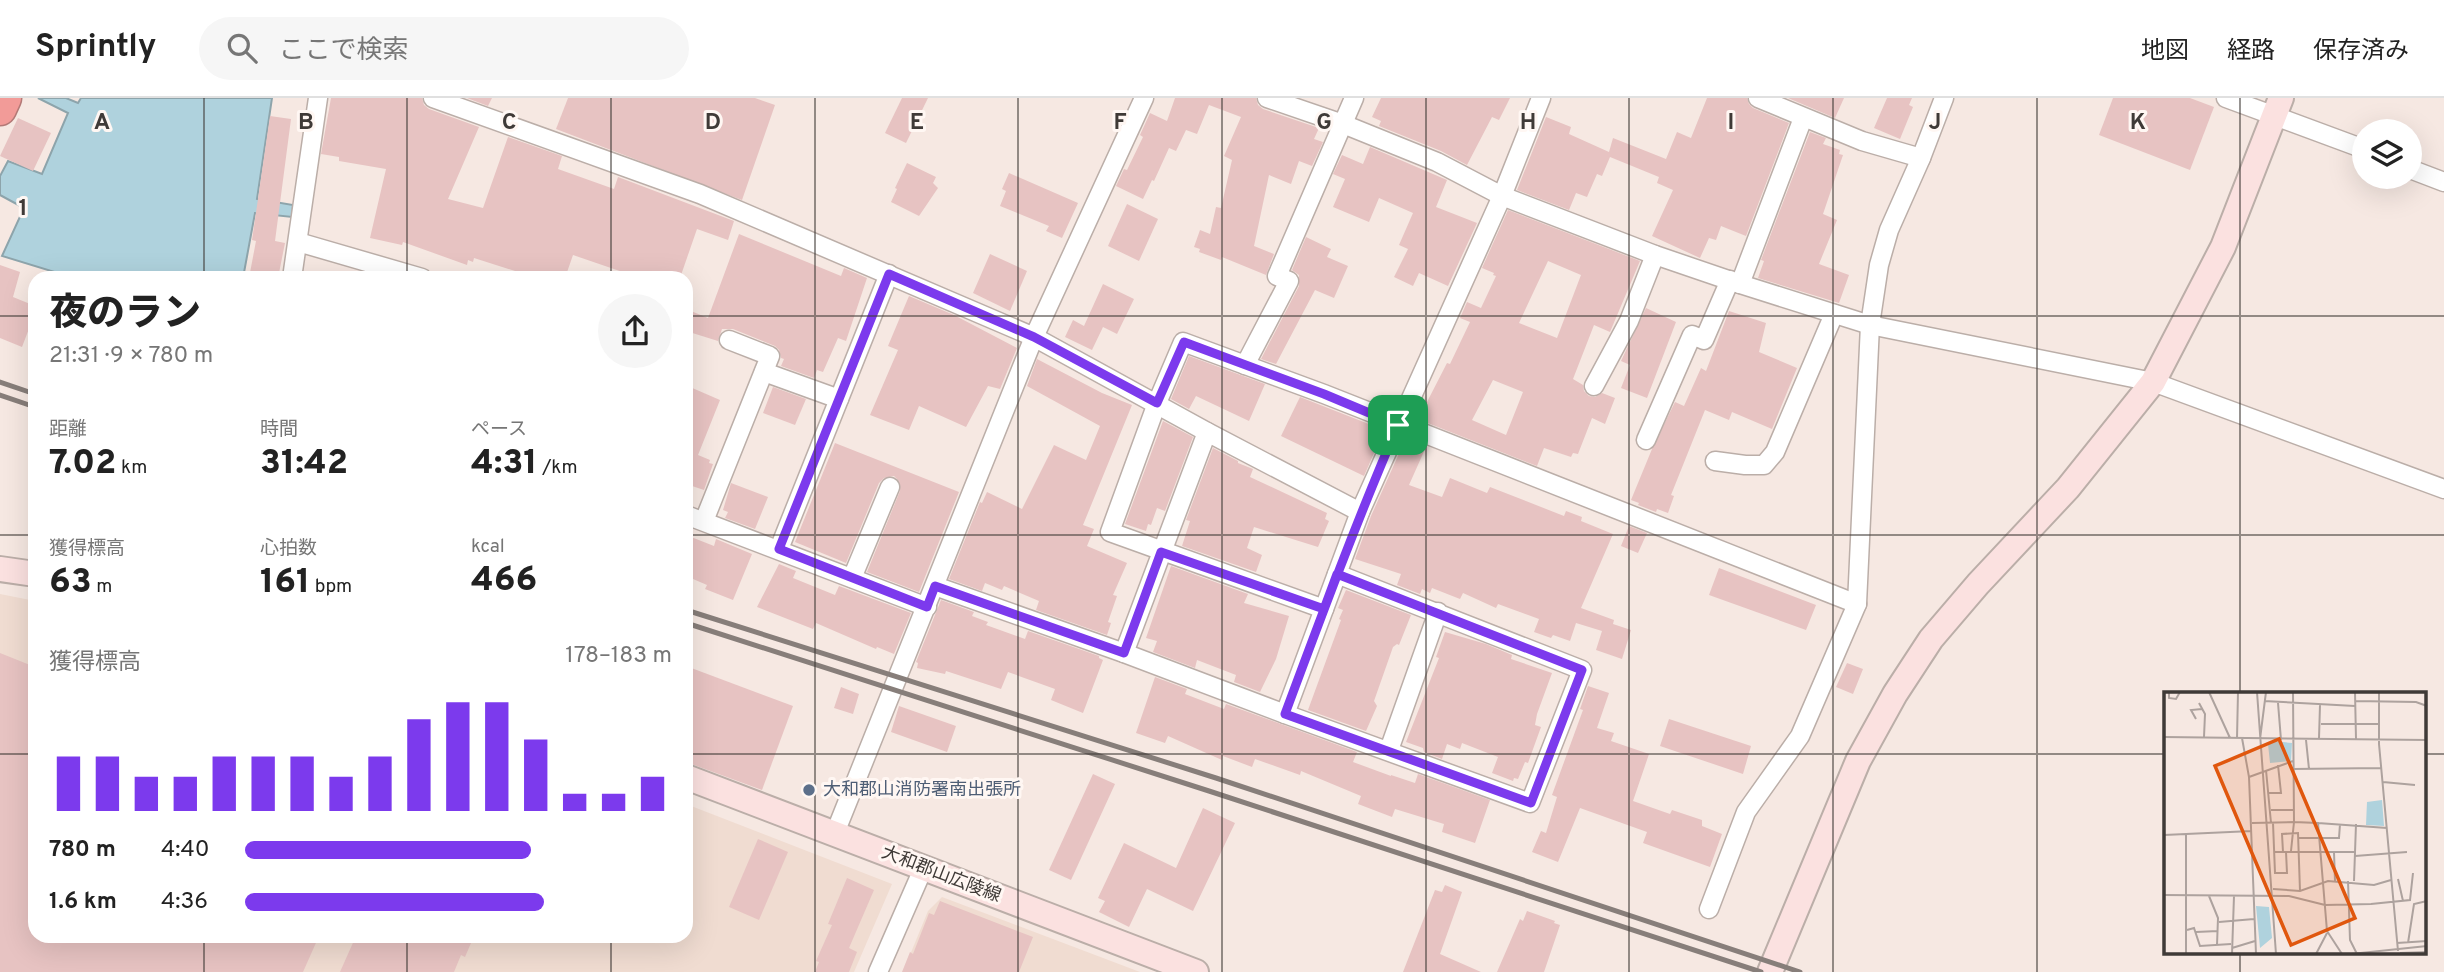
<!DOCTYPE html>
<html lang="ja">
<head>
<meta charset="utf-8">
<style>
	body { margin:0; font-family:Overpass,"Noto Sans JP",sans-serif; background:#f6f6f6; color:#222; height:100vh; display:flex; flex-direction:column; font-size:26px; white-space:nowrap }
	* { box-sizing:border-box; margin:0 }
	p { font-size:23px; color:#767676 }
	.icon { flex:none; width:38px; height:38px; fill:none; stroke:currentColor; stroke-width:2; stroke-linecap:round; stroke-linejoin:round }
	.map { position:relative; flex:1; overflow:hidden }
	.drawer { position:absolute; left:28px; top:173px; width:665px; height:672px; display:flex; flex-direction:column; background:#fff; border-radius:21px; box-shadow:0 7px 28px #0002 }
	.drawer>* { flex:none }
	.fabs { position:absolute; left:2352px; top:21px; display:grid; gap:14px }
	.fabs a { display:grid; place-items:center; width:70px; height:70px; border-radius:50%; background:#fff; box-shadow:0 7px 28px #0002; font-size:35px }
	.pin { position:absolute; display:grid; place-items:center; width:60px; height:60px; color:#fff; margin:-30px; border-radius:14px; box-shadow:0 4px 10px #0006 }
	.round { display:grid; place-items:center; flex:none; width:74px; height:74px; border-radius:37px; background:#f6f6f6 }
	.summary { display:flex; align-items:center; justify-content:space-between; height:119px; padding:0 21px }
	h1 { font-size:38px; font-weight:800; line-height:52px }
	.figures { display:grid; grid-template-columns:repeat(3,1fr); gap:10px; height:119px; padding:7px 21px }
	.figures div { display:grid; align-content:center }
	.figures b { font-size:35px; font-weight:800 }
	.figures small { font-size:19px; font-weight:400 }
	.figures p { font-size:19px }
	.chart { height:196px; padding:14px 21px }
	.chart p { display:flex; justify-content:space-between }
	.chart svg { width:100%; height:126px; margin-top:7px; stroke:#7c3aed; stroke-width:6 }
	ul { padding:0 21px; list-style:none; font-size:23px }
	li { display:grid; grid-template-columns:112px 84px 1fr; align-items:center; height:52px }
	li i { height:18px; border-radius:9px; background:#7c3aed }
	header { display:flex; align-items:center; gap:42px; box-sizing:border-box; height:98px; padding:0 35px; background:#fff; border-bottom:2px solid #e0e0e0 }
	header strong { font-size:33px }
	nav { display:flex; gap:38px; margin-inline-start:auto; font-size:24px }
	.search { width:490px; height:63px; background:#f6f6f6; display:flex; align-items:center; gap:18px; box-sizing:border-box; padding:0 24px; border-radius:38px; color:#767676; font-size:26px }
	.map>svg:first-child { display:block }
</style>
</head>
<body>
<header>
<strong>Sprintly</strong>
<div class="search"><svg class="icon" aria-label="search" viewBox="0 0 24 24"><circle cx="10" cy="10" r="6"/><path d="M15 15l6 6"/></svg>ここで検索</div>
<nav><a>地図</a><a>経路</a><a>保存済み</a></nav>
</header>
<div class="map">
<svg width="2444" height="874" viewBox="0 0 2444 874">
	<rect width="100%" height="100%" fill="#f6e8e2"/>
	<g fill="#f0dcd1">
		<path d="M0 496 35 503V838H686V706L892 786 854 874H0Z"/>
		<path d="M942 799 1140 874H903L928 813Z"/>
	</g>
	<path fill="#afd2dd" stroke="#8da4ab" stroke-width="2" d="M38 0H66L78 5 81 0H272L257 101 293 107 292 119 255 115 243 180H74L2 158 24 110 0 97V78L8 63 42 76 68 15Z"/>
	<g fill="#e7c3c2" fill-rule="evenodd">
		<path d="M331 0H422L424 7 429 11 479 29 448 101 483 110 508 39 562 58 558 71 614 91 618 79 734 123 728 142 697 131 680 180H640L573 157 565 180H537L474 160 473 164 468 162 467 167 403 144 402 147 370 140 386 71 339 63V59L321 56Z"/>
		<path d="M467 0H492L488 8Z"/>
		<path d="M568 0H755L775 7 742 102 556 31Z"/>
		<path d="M902 0H928L906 45 885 35Z"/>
		<path d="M1175 0H1256L1258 7 1263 11 1319 30 1314 41 1323 44 1312 68 1299 63 1291 86 1269 77 1254 148 1274 156 1266 177 1222 159 1221 162 1199 154 1200 151 1194 149 1200 132 1210 136 1216 109 1221 110 1232 62 1224 58 1241 19 1209 7 1197 36 1186 32 1176 53 1169 50 1154 83 1152 82 1143 101 1116 88 1124 71 1127 72 1143 39 1140 37 1150 15 1167 23Z"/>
		<path d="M1381 0H1510L1499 22 1492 19 1467 67 1441 53 1379 28 1381 23 1372 19Z"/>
		<path d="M1707 0H1747L1749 6 1753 10 1789 25 1746 138 1721 128 1716 142 1709 140 1700 160 1652 138 1673 92 1657 85 1659 79 1610 59 1602 78 1597 76 1587 99 1576 95 1569 112 1517 92 1546 19 1571 29 1569 36 1609 54 1613 40 1666 61 1677 34 1691 40Z"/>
		<path d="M1788 0H1844L1835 20Z"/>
		<path d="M1887 0H1912L1909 7 1913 9 1900 41 1874 30Z"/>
		<path d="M2113 0H2190L2214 9 2190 72 2099 37Z"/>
		<path d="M270 18 291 21 275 143 285 145 278 180H249L256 143 252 142Z"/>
		<path d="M18 20 51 35 33 73 0 58Z"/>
		<path d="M1810 34 1826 40 1823 46 1840 52 1839 56 1843 57 1823 116 1837 122 1819 166 1849 177 1839 205 1758 180 1764 163 1761 162Z"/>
		<path d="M1370 49 1447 82 1436 109 1477 125 1448 188 1419 175 1413 188 1394 179 1408 151 1399 147 1413 115 1379 100 1369 124 1333 109 1345 81 1333 76 1342 57 1363 66Z"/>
		<path d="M907 65 936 79 933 85 938 90 919 118 891 104 897 91 895 90Z"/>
		<path d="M1009 75 1078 105 1062 140 1046 133 1049 128 1000 108 1006 93 1002 91Z"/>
		<path d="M1127 106 1158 121 1139 163 1108 148Z"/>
		<path d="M1508 112 1640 163 1610 234 1594 227 1573 281 1583 287 1584 293 1589 298 1595 299 1602 295 1615 300 1605 326 1592 320 1578 356 1573 355 1571 359 1544 350 1537 368 1415 320 1423 302 1427 304 1447 265 1450 266 1470 224 1460 220 1467 204 1481 210 1496 178 1493 177 1494 175 1482 170ZM1548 163 1581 177 1557 240 1519 225ZM1493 282 1523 294 1506 337 1472 322Z"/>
		<path d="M739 136 841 178 844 170 867 180 846 243 838 240 823 274 817 272 814 280 781 268 784 261 781 260 779 252 775 248 733 231H722L718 243 686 233V211L708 220Z"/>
		<path d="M1306 139 1331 151 1327 159 1348 168 1334 200 1315 192 1276 266 1261 261 1299 188V177L1292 172Z"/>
		<path d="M990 156 1027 173 1010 213 973 195Z"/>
		<path d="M0 167 20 174 13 199 35 208V215L22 249 0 240Z"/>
		<path d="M1103 186 1134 201 1117 236 1103 229 1092 252 1065 239 1073 222 1084 228Z"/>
		<path d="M909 198 954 217 1017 250 1000 291 988 288 966 329 919 308 909 332 870 317 898 252 888 248Z"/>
		<path d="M1646 210 1676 224 1647 300 1621 290 1630 267 1621 263Z"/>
		<path d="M1729 213 1766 225 1759 254 1797 270 1772 331 1732 314 1729 322 1705 312 1671 397 1674 398 1668 415 1657 411 1656 414 1638 407 1639 405 1631 402 1652 351 1675 304 1684 308 1701 270 1706 273Z"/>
		<path d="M1189 258 1265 286 1249 323 1196 298 1189 311 1171 301Z"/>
		<path d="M1037 261 1102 295 1132 307 1083 427 1094 431 1087 448 1127 465 1113 497 1117 498 1108 524 1111 525 1107 537 1036 512 1039 503 1004 488 1002 492 985 485 982 493 949 481 980 404 982 405 987 394 1022 411 1054 347 1086 362 1100 328 1027 288Z"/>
		<path d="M690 289 720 302 698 357 710 362 709 365 713 366 704 392 686 386V298Z"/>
		<path d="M773 289 806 301 795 327 763 315Z"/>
		<path d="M1300 299 1384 332 1364 378 1281 338Z"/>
		<path d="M1163 323 1193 339 1165 413 1157 410 1151 427 1148 426 1146 433 1125 426Z"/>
		<path d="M1406 340 1426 349 1409 387 1442 399 1450 380 1487 395 1490 389 1564 418 1566 413 1582 419 1581 423 1613 436 1581 510 1614 522 1613 526 1631 532 1622 561 1596 552 1602 533 1576 525 1570 543 1553 537 1551 540 1534 534 1539 521 1498 506 1496 510 1463 495 1460 501 1432 490 1430 495 1422 491 1420 496 1397 487 1401 476 1355 461 1371 418Z"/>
		<path d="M835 345 959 394 919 494 867 474 900 393 899 383 894 378 884 380 879 385 846 465 795 444Z"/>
		<path d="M1213 350 1238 363V365L1253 371 1250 379 1327 415 1325 421 1329 423 1318 449 1254 429 1247 450 1262 457 1256 474 1182 448 1190 423 1186 422Z"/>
		<path d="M731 385 768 399 755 431 725 420 728 414 723 412Z"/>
		<path d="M1629 428 1647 435 1638 455 1621 448Z"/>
		<path d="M686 437 714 448 716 441 752 456 733 502 705 491 707 487 686 478Z"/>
		<path d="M779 466 796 473 793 480 835 497 839 488 911 515 894 556 877 549 876 551 816 525 813 531 757 509Z"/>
		<path d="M1171 468 1248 496 1244 505 1289 518 1276 561 1260 594 1234 584 1236 577 1197 562 1195 570 1153 554 1157 543 1146 540Z"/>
		<path d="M1719 470 1816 507 1806 532 1709 497Z"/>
		<path d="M1346 492 1411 517 1399 547 1397 546 1393 549 1374 603 1377 608 1366 633 1308 612 1341 522 1339 521 1343 512 1338 510Z"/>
		<path d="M941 502 974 514 972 518 988 524 986 527 1025 541 1028 533 1099 558V560L1103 562 1083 615 1051 602 1055 591 1008 574 1001 591 946 573 945 576 917 570 918 565 916 564Z"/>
		<path d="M1445 534 1486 546 1512 557 1511 561 1552 575 1537 616 1535 627 1541 629 1528 665 1525 664 1518 681 1514 680 1513 683 1492 675 1498 659 1462 645 1460 651 1447 646 1442 661 1424 654 1423 650 1406 644 1439 560 1436 559Z"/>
		<path d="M0 555 35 569V838H319L303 874H0Z"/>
		<path d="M1847 565 1863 571 1853 596 1836 589Z"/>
		<path d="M686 568 793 608 762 692 686 664Z"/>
		<path d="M1155 579 1187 591 1185 596 1224 611 1226 606 1357 654 1353 664 1391 678V677L1415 685 1418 676 1490 702 1475 745 1442 734 1444 726 1395 711 1392 719 1358 706 1361 698 1301 673 1300 677 1255 661 1252 669 1223 658 1222 662 1168 638 1165 645 1136 635Z"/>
		<path d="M1588 588 1609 595 1597 630 1614 635 1611 643 1649 656 1633 703 1670 716 1672 712 1702 722V728L1722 736 1710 769 1643 745 1647 734 1580 710 1558 764 1532 754 1541 733 1546 735 1557 699 1552 697 1583 612 1580 611Z"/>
		<path d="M841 589 859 596 853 616 834 610Z"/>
		<path d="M899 608 956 628 947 654 891 634Z"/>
		<path d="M1669 621 1751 648 1743 676 1660 648Z"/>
		<path d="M1093 676 1115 686 1071 782 1049 772Z"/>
		<path d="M1203 710 1235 725 1193 813 1147 791 1129 829 1099 814 1105 803 1098 800 1124 745 1176 770Z"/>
		<path d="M758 741 788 754 759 822 729 809Z"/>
		<path d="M847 780 874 792 849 850 857 854 849 874H815L819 864 816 863 832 827 828 826Z"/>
		<path d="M1445 787 1462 794 1440 856 1481 874H1403L1435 792 1442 794Z"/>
		<path d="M940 803 1033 839 1019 874H902L910 854 913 856 929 815 934 817Z"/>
		<path d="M1527 813 1555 823 1554 825 1560 827 1544 874H1497L1520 821 1523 823Z"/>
		<path d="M356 838H474L465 859 461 857 454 874H340Z"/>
	</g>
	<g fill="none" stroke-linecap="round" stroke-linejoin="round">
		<g stroke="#bbaea8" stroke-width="21">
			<g id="street">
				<path d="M433 0 700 96 1034 239 1144 0"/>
				<path d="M1267 0 1343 26 1437 64 1502 98 1655 157 1740 186 1870 227 2153 284 2444 391"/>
				<path d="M1758 0 1862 43 1921 60"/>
				<path d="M2226 0 2364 51"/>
				<path d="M2410 71 2444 84"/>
				<path d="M298 144 422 180"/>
				<path d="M292 180 318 0"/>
				<path d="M1740 186 1803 20"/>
				<path d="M1245 267 1289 183 1277 178 1354 0"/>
				<path d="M764 274 839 301"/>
				<path d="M1594 288 1629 223 1655 157"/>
				<path d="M1646 342 1692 237 1704 242 1730 182"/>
				<path d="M1715 363 1745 367H1764L1775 354 1834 216"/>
				<path d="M686 417 927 509"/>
				<path d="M704 423 770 258 729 242"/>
				<path d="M779 451 889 176"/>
				<path d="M852 480 890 389"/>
				<path d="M935 488 1124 555 1285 616 1530 705 1582 572 1337 476"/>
				<path d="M1324 511 1110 434 1157 305 1183 244 1324 296 1857 506"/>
				<path d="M1124 555 1207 334"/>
				<path d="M1285 616 1360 414 1502 98 1541 0"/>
				<path d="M1389 652 1438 514"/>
				<path d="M835 735 1034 239 1207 334 1360 414"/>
				<path d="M1709 811 1746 714 1800 638 1857 506 1870 227 1879 167 1889 132 1921 60 1944 0"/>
				<path d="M878 874 923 771"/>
			</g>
		</g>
		<g stroke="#bbaea8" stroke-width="28">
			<g id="secondary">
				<path d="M0 471 35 476"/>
				<path d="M686 679 1196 874"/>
				<path d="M1770 874 1858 663 1895 596 1931 541 1978 486 2068 390 2153 284 2223 149 2281 0"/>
			</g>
		</g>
		<g stroke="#b37976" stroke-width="35">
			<path id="highway" d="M0 11 5 0"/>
		</g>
		<use href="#street" stroke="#fff" stroke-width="18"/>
		<use href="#secondary" stroke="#fbe1e0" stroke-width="24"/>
		<use href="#highway" stroke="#f29b98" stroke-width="32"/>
		<g stroke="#877e7a" stroke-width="5">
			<path d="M0 284 35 296"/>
			<path d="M0 297 35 309"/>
			<path d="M686 512 1216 680 1800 874"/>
			<path d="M686 525 1209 693 1761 874"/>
		</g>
	</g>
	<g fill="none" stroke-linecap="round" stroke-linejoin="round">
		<g stroke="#fff" stroke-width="14">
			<path id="route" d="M1398 327 1324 296 1184 244 1157 305 1034 239 889 176 779 451 927 509 935 488 1124 555 1161 454 1324 511 1337 476 1582 572 1531 705 1285 616C1321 519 1357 422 1398 327"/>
		</g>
		<use href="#route" stroke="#7c3aed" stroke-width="9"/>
	</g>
	<path fill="none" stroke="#3f3a37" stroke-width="2" stroke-opacity="0.55" d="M204 0V180M407 0V180M611 0V180M815 0V874M1018 0V874M1222 0V874M1426 0V874M1629 0V874M1833 0V874M2037 0V874M2240 0V596M0 218H35M686 218H2444M0 437H35M686 437H2444M0 656H35M686 656H2166M2425 656H2444M204 838V874M407 838V874M611 838V874M2240 855V874"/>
	<circle fill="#5c6f8a" stroke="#fff7f3" stroke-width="2.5" cx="809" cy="692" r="7"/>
	<g text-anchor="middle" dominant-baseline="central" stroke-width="6" stroke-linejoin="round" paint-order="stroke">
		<g font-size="18" fill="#4e5e75" stroke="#fff7f3" text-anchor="start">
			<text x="823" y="692">大和郡山消防署南出張所</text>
		</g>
		<g font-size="18" fill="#3f3a37" stroke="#fff7f3">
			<text transform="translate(941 777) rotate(21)">大和郡山広陵線</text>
		</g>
	</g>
	<g transform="translate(2164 594)">
		<rect width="262" height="262" fill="#f6e8e2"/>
		<path d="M108 49 128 51 127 69 106 71 104 52ZM218 108 220 134 202 133 203 110ZM92 214 105 215 108 246 96 256Z" fill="#afd2dd"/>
		<path fill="none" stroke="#ada29e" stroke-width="2" d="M5 0V6L12 7 16 0M45 0 66 46M93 0 112 262M129 0 130 130 154 131 163 239 178 262M191 0 192 47M215 0V52L234 259M100 9 191 14M191 9 252 10 263 14M35 11 41 22 40 45M114 11 117 48M32 27 27 18 38 17M157 32H215M0 45 263 48M73 46 74 0M78 46 85 85 92 262M155 46 156 13M96 47 102 0M142 48 145 77M129 77 217 76M102 78 107 131M85 85 129 69M219 90 251 93M104 101H117L114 73M107 118H130M88 131 130 130 127 159M109 131 111 181H123L122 160M154 131 223 136M0 143 88 139M22 143V262M135 146H175L176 132M110 160H191M119 160 118 142 134 141 136 199M170 160 171 189M191 164 243 160M234 187 239 209M184 189 186 248 193 262M190 189 192 132M109 197 136 199 164 189 210 193 227 188M0 203 125 204 161 213 207 212 246 208 249 181M45 204 54 226 53 253M55 230 90 227M23 238 30 236 36 254 67 252M32 240 54 239M233 251 263 249M244 251 250 212 263 209M68 256 91 249M236 261 263 260M68 262 70 204M152 262 163 241M187 262 263 254"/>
		<path fill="#e0570e" fill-opacity="0.15" stroke="#e0570e" stroke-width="3.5" d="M115 47 191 226 127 253 51 74Z"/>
		<rect width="262" height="262" fill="none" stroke="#3f3a37" stroke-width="3.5"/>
	</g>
	<g font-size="23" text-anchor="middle" font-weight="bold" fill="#3f3a37" stroke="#fff7f3" stroke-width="6" stroke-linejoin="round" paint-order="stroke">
		<text x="102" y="31">A</text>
		<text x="306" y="31">B</text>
		<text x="509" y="31">C</text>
		<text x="713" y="31">D</text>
		<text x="917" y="31">E</text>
		<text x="1120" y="31">F</text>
		<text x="1324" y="31">G</text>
		<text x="1528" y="31">H</text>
		<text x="1731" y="31">I</text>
		<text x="1935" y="31">J</text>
		<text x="2138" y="31">K</text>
		<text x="23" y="117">1</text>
	</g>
</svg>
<div class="fabs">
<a><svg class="icon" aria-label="layers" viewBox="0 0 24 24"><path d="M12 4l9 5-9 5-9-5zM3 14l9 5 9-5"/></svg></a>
</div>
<div class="pin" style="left:1398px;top:327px;background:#1e9e55"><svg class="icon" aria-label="arrive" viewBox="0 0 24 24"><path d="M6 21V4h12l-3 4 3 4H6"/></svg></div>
<section class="drawer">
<div class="summary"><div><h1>夜のラン</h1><p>21:31 · 9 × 780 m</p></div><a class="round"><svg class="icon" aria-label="share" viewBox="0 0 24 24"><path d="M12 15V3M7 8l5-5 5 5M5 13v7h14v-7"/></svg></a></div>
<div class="figures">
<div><p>距離</p><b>7.02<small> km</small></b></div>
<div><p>時間</p><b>31:42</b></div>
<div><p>ペース</p><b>4:31<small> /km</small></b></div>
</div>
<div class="figures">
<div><p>獲得標高</p><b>63<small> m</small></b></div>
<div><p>心拍数</p><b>161<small> bpm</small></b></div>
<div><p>kcal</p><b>466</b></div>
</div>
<div class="chart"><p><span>獲得標高</span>178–183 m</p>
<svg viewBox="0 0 160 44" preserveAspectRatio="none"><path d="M5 44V25M15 44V25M25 44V32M35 44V32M45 44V25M55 44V25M65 44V25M75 44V32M85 44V25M95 44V12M105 44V6M115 44V6M125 44V19M135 44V38M145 44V38M155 44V32"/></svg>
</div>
<ul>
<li><b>780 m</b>4:40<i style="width:67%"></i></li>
<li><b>1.6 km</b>4:36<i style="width:70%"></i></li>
</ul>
</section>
</div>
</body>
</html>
